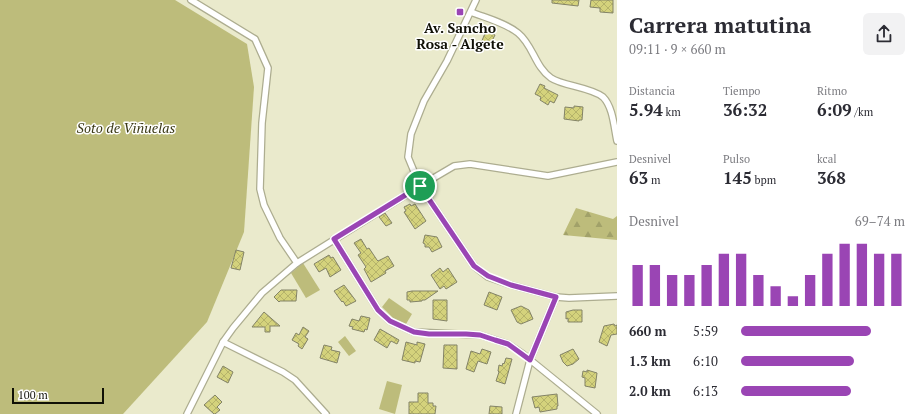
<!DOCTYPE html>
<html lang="es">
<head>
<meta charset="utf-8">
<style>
	body { margin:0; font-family:"PT Serif",serif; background:#f2f2f3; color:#2b2b33; height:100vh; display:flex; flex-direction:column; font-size:15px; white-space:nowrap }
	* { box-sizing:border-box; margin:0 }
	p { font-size:13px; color:#7c7c81 }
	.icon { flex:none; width:22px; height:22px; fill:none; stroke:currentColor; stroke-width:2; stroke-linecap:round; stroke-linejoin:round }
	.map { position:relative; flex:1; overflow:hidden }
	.drawer { display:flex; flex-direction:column; background:#fff; width:300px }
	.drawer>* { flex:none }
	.scale { position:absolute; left:12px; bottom:10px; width:92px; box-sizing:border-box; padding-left:4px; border:2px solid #101006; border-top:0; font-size:11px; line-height:14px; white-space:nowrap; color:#101006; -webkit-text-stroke:3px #fff; paint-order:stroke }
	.pin { position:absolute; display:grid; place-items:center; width:34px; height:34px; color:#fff; margin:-17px; border:2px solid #fff; border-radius:50%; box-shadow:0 1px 4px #0007 }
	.round { display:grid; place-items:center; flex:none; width:42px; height:42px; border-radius:6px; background:#f2f2f3 }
	.summary { display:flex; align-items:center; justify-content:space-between; height:68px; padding:0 12px }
	h1 { font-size:22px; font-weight:700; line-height:30px }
	.figures { display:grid; grid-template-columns:repeat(3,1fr); gap:6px; height:68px; padding:4px 12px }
	.figures div { display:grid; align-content:center }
	.figures b { font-size:17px; font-weight:700 }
	.figures small { font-size:11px; font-weight:400 }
	.figures p { font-size:11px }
	.chart { height:112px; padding:8px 12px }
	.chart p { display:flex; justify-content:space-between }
	.chart svg { width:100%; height:72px; margin-top:4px; stroke:#9a45b4; stroke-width:6 }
	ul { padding:0 12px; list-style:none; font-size:13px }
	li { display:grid; grid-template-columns:64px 48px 1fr; align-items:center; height:30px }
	li i { height:10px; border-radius:5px; background:#9a45b4 }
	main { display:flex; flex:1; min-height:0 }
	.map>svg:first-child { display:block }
</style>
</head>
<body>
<main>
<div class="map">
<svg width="617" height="414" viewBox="0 0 617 414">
	<defs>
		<pattern id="forest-firs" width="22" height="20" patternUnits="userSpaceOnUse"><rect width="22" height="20" fill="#bdbc7b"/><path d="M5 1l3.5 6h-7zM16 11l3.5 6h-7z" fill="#a1a169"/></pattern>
		<pattern id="building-cross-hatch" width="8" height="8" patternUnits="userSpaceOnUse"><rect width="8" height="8" fill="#d4d27c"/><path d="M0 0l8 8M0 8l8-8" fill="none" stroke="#b5b36a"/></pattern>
	</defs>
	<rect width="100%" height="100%" fill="#eaeacc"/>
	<path fill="url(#forest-firs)" d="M576 208 613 219 617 216V240L563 235Z"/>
	<g fill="#bdbc7b">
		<path d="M0 0H175L247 44 254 87 244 232 207 322 123 414H0Z"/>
		<path d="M303 263 320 290 306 298 291 273Z"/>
		<path d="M389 298 412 314 406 324 394 319 382 307Z"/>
		<path d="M345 336 356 351 349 356 338 342Z"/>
		<path d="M387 381 402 385 395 414 379 409Z"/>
	</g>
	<g fill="url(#building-cross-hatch)" stroke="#838367">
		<path d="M552 0H579L578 6 552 3Z"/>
		<path d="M591 0H613V13L600 12V8L590 7Z"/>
		<path d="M486 31 495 35 489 47 481 43Z"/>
		<path d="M540 84 545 86 544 88 558 95 554 103 550 101 548 105 540 100 541 97 535 94Z"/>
		<path d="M574 106 583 107 582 120H579V121L564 119 565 107 574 108Z"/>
		<path d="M410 204 411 206 415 204 426 221 415 229 404 212 406 211 404 207Z"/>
		<path d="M385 213 392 223 386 226 379 217Z"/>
		<path d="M425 235 437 237 442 247 432 252 429 247H425V244L423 243Z"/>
		<path d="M361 239 367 249 369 248 377 260 378 261 388 256 394 266 385 271 386 273 371 282 364 269 366 267 358 255 361 253 354 243Z"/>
		<path d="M236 250 244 252 240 270 231 268Z"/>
		<path d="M329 255 331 258 333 257 341 270 330 277 326 268 319 272 314 264Z"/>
		<path d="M440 268 443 272 448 268 457 282 446 289 444 286 440 289 431 275Z"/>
		<path d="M344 285 356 301 346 306 343 301 342 302 339 298 334 291Z"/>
		<path d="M281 290H297L296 301H280L279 302 274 297Z"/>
		<path d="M412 291H438L425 300H422V301L410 302V300H407V292Z"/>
		<path d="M489 292 502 297 497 310 484 305Z"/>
		<path d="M433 300H447V321L433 319Z"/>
		<path d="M521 306 529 310 533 319 521 324 517 322 511 310Z"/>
		<path d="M573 310H582V322H568V318L566 319V312Z"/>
		<path d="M264 312 280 326H270V332H265V327H252Z"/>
		<path d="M361 316 370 318 367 330 365 329 364 332 352 329 353 327 349 326 352 319 359 321Z"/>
		<path d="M614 324 615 326 617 325V334L611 335 607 346 599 342 604 326Z"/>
		<path d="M303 327 309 331 305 337 308 339 302 349 298 346 299 344 292 340 296 333 299 335Z"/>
		<path d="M380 329 399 340 397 344 391 341 387 348 374 340Z"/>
		<path d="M406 342 417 345V342L425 344 420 362 415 361V363L402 360Z"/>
		<path d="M324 345 332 347 331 350 340 352 337 363 320 358Z"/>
		<path d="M444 345H457V369L443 368Z"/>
		<path d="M482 349 491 352 487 364 478 361 474 372 466 369 471 351 480 354Z"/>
		<path d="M573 349 579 359 573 364 567 366 563 362 560 355Z"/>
		<path d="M506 358 512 359 505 384 496 381 499 372 498 371 499 365 502 366 503 363 504 364Z"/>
		<path d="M223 366 233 372 228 383 217 377Z"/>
		<path d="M587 370 597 373 595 388 585 386V378L582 377 583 371 587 372Z"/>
		<path d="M418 393H428V403H433V406H436L435 414H409V402H418Z"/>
		<path d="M557 394 558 406H557V409L540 412 539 407 535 408 532 397Z"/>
		<path d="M215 395 222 402 217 407 220 410 215 414H214L204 405Z"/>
		<path d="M490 406 502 407V414H489Z"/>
	</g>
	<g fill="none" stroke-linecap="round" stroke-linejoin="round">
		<g stroke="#adad90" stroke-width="8">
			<g id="street">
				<path d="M191 0 255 39 268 68 262 123 260 189 264 205 280 238 297 263"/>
				<path d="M476 0 447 61 424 101 411 134 408 157 420 186 474 266 488 277 511 285 556 297 569 298 617 296"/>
				<path d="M471 12C486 18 506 23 518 33 533 45 535 67 551 78 563 86 590 87 603 97 613 107 614 127 617 141"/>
				<path d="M334 239 378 310 390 321 414 332 480 335 508 344 523 354 597 414"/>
				<path d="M223 342 283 372 295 380 326 414"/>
				<path d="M187 414 223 342 233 328 262 293 297 263 420 186 454 166 470 164 548 176 617 162"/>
				<path d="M516 414 530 360 556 297"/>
			</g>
		</g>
		<use href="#street" stroke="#fff" stroke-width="5.5"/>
	</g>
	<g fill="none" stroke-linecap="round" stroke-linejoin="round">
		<g stroke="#fff" stroke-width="8">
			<path id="route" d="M420 186 474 266 488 276 511 285 556 297 530 360 508 344 495 340 480 335 466 334H429L414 332 390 321 378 310 334 239Z"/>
		</g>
		<use href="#route" stroke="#9a45b4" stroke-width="5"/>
	</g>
	<rect fill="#9a45b4" stroke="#fff" stroke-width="1.5" x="456" y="8" width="8" height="8" rx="2"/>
	<g text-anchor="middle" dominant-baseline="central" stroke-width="3" stroke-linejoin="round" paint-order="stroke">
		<g font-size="14" font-weight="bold" fill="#101006" stroke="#fff">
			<text x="460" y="27">Av. Sancho<tspan x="460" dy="16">Rosa - Algete</tspan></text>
		</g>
		<g font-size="14" font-style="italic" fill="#3b3915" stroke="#fff">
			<text x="126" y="127">Soto de Viñuelas</text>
		</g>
	</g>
</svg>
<div class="scale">100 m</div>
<div class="pin" style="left:420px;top:186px;background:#1e9e55"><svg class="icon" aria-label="arrive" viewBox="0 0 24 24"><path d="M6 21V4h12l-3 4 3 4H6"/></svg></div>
</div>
<section class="drawer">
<div class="summary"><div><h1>Carrera matutina</h1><p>09:11 · 9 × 660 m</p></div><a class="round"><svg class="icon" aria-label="share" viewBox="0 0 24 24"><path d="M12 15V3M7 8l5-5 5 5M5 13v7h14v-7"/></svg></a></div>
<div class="figures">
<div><p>Distancia</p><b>5.94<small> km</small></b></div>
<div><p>Tiempo</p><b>36:32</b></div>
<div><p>Ritmo</p><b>6:09<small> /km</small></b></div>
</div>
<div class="figures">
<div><p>Desnivel</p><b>63<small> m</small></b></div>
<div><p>Pulso</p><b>145<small> bpm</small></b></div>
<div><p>kcal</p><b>368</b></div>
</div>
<div class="chart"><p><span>Desnivel</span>69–74 m</p>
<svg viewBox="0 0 160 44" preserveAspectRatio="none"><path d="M5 44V19M15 44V19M25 44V25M35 44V25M45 44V19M55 44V12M65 44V12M75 44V25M85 44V32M95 44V38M105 44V25M115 44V12M125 44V6M135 44V6M145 44V12M155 44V12"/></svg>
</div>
<ul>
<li><b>660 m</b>5:59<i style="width:79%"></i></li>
<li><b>1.3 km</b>6:10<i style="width:69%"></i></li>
<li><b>2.0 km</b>6:13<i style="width:67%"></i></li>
</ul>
</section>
</main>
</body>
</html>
